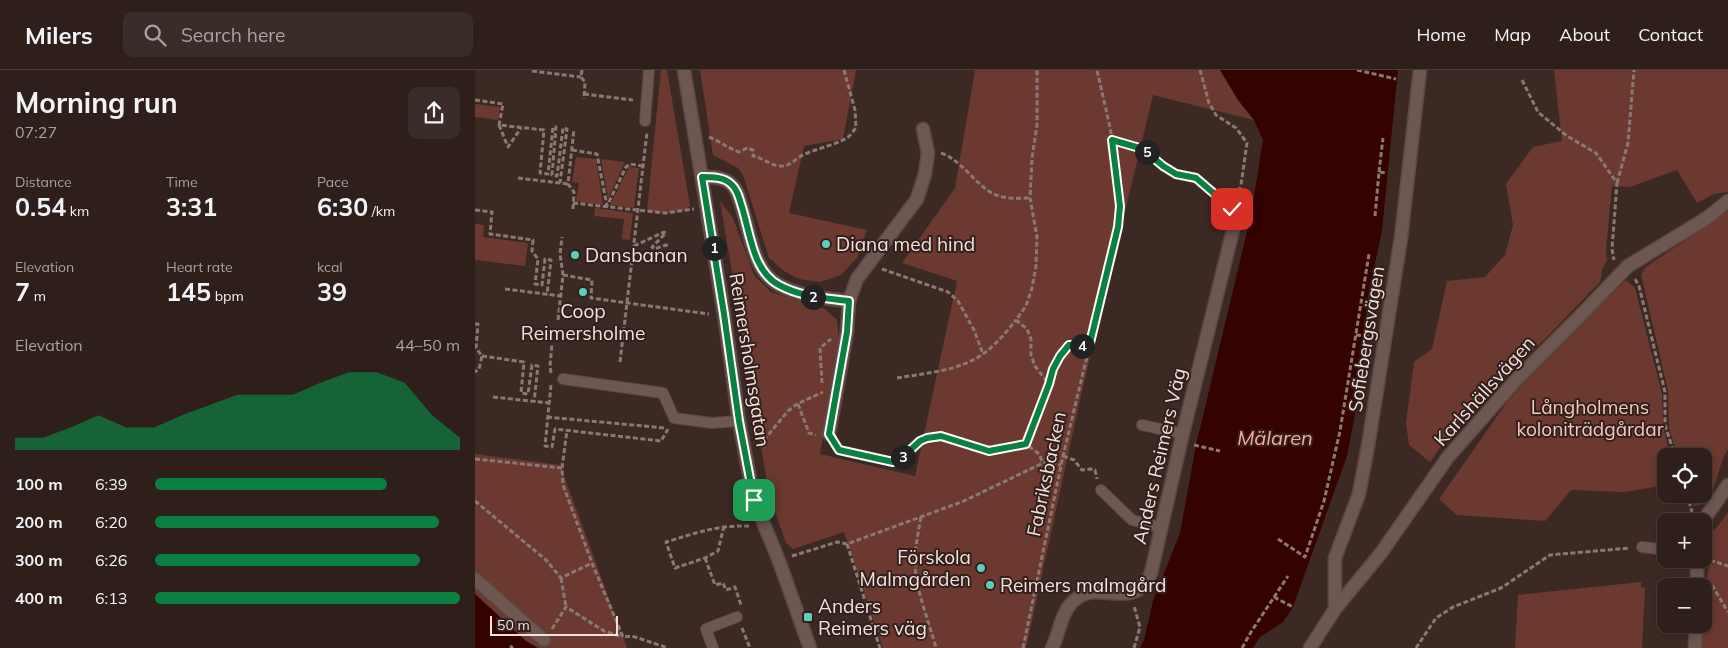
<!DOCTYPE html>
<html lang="en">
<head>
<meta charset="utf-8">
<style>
	body { margin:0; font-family:Mulish,sans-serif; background:#3a2c28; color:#f1f3f6; height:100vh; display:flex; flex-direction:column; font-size:19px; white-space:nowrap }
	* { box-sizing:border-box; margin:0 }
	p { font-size:16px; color:#a7a2a3 }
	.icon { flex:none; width:28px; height:28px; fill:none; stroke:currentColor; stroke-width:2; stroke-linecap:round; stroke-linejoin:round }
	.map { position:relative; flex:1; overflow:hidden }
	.drawer { display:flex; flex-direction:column; background:#2e1f1b; width:475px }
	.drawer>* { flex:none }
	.tools { position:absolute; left:1182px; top:378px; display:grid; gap:10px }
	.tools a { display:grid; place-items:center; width:55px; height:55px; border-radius:10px; background:#2e1f1b; box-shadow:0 2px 8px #0003,0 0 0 1px #493d3a; font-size:25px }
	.scale { position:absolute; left:15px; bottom:12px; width:128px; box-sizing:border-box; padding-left:5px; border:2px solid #f1e2df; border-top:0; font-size:14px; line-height:18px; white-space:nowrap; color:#f1e2df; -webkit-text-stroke:4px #331f1b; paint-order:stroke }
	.pin { position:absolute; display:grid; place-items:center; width:42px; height:42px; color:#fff; margin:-21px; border-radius:10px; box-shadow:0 2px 8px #0006 }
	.km { position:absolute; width:25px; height:25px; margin:-12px; border-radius:50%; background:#222; color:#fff; font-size:14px; line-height:25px; text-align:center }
	.round { display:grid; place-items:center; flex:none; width:52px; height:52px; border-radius:10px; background:#3a2c28 }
	.summary { display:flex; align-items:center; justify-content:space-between; height:85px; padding:0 15px }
	h1 { font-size:28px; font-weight:700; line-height:38px }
	.metrics { display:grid; grid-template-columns:repeat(3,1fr); gap:8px; height:85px; padding:5px 15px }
	.metrics div { display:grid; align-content:center }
	.metrics b { font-size:25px; font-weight:700 }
	.metrics small { font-size:14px; font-weight:400 }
	.metrics p { font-size:14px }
	.chart { height:140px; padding:10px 15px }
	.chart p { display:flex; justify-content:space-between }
	.chart svg { width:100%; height:90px; margin-top:5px; fill:#0b8043; opacity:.7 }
	ul { padding:0 15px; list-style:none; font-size:16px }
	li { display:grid; grid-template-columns:80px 60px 1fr; align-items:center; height:38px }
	li i { height:12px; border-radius:6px; background:#0b8043 }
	header { display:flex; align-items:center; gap:30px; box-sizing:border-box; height:70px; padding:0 25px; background:#2e1f1b; border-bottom:1px solid #493d3a }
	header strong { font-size:24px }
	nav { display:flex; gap:28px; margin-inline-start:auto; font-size:18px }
	.search { width:350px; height:45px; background:#3a2c28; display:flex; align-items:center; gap:12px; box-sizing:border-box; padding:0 18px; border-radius:10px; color:#a7a2a3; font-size:19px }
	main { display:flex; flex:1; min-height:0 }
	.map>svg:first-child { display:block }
</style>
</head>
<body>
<header>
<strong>Milers</strong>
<div class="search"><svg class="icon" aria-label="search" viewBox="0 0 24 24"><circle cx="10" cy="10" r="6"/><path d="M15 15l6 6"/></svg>Search here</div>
<nav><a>Home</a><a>Map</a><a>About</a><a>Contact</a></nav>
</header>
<main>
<section class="drawer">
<div class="summary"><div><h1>Morning run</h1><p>07:27</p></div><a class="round"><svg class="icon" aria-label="share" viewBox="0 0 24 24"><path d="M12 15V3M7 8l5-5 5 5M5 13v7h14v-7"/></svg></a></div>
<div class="metrics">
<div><p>Distance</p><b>0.54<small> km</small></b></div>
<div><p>Time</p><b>3:31</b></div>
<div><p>Pace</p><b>6:30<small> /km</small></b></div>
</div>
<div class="metrics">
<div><p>Elevation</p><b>7<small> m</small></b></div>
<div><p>Heart rate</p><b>145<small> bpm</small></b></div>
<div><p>kcal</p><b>39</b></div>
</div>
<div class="chart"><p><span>Elevation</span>44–50 m</p>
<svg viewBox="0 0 160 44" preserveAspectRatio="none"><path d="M0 44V38L10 38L20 33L30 27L40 33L50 33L60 27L70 22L80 17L90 17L100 17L110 11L120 6L130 6L140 11L150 27L160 38V44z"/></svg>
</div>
<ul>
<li><b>100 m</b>6:39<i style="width:76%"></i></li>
<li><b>200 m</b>6:20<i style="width:93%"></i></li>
<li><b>300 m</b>6:26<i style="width:87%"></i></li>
<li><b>400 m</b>6:13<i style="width:100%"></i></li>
</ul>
</section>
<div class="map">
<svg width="1253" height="578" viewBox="0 0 1253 578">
	<rect width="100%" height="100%" fill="#3d2924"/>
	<g fill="#6b3930">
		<path d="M186 0H192L215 136C206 146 184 142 172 141Z"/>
		<path d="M225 0H381L368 69 329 76 314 143 392 160 382 188 366 205 345 212 324 209 309 201 294 188 268 105 263 98 238 85Z"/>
		<path d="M500 0H745L763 30 779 50 678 25 606 325 551 578H408L369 462 318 479 311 473 294 425 245 131 258 148 279 205 296 222 350 239 362 250 364 270 345 384 440 406 482 211 427 193 480 118Z"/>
		<path d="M1079 0H1253V122L1239 124 1222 133 1202 100 1155 117 1137 116 1131 179 1132 190 1127 200 1125 212 1068 271 1046 290 1020 317 985 349 955 392 934 375 931 353 939 292 957 279 972 211 1010 207 1030 185 1038 155 1031 114 1058 77 1087 71Z"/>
		<path d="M0 34 25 37 23 50 0 47Z"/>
		<path d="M101 87 121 89 128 135 101 131 104 113 97 112Z"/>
		<path d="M126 89 150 92 133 129Z"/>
		<path d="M154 97 164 98 159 138 135 135Z"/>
		<path d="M120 138 158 143 155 170 147 169 149 149 119 146Z"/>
		<path d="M1253 141V379L1248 388 1234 433 1219 436 1215 424H1229V386H1203L1194 358 1193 321 1166 204 1171 197Z"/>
		<path d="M0 154 9 155 8 167 53 173 50 196 0 190Z"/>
		<path d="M1151 210 1160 218 1187 324 1188 355 1195 386H1191V415L1150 422 1096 420 1070 451 982 445 964 429 1032 332 1074 284Z"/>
		<path d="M0 384 85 395 152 578H63L51 571 0 524Z"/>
		<path d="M1253 443V578H1225L1237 463Z"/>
		<path d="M1166 512V517L1170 518 1167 578H1040L1043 525Z"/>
	</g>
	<g fill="#340300">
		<path d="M745 0H923L907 161 893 226 883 329 872 386 818 537 808 552 785 567 778 578H665L669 570 678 531 705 463 721 375 776 145 788 70 779 50 763 30Z"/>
		<path d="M0 524 51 571 63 578H0Z"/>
	</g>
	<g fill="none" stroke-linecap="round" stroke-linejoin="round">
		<g stroke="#594744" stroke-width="12">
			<g id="service">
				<path d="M170 51 174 0"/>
				<path d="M88 309 188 323 199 348 237 353 264 351"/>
				<path d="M667 355 708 364"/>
				<path d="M626 420 657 450 687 458"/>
				<path d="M1167 477 1191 480"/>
				<path d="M238 578 231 559 262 547"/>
			</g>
		</g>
		<g stroke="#594744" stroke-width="15">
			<path id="pedestrian" d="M0 509 69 570"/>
		</g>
		<g stroke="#594744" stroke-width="15">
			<g id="minor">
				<path d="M209 0 249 244 264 351 279 430 304 491 335 578"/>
				<path d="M227 107C237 107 249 107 256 114 262 119 264 127 266 134 275 160 277 201 304 215 326 227 350 228 374 231"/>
				<path d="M354 364 372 262 374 231 382 209 442 129 450 104 453 83 448 59"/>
				<path d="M1228 451 1253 415"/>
				<path d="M1222 516V489"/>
				<path d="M860 539V488L884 424 893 376 926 168 945 0"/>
				<path d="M577 578C585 562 586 540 601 529 625 509 659 543 676 503L706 371 758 160 757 139"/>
				<path d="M835 578 860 539 906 483 973 387 1041 310 1105 246 1153 196 1232 148 1253 131"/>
				<path d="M1220 578 1221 554"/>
			</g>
		</g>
		<g stroke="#8a7874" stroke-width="3" stroke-dasharray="5 2.5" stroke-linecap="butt">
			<path d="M107 0 106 7 110 12 109 29"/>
			<path d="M725 0 734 33 741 45 761 58 772 73 766 115 761 127"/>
			<path d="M882 0 921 9"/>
			<path d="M57 1 106 7"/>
			<path d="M1047 10 1063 42 1092 66 1121 83 1142 113 1137 179 1139 190"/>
			<path d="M109 24 158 30"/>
			<path d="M0 30 28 34 24 55 69 60 65 103 73 104 78 57H81L77 105 82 106 88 58 92 59 85 113"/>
			<path d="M24 55 33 77 46 58"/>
			<path d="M234 67C244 71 253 78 264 82L272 78 278 80V86C288 88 298 97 308 96 317 95 321 88 328 85 340 79 364 74 373 67 376 65 378 61 381 58L380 40 369 0"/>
			<path d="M637 70 668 79 688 96 701 104 721 108 747 129"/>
			<path d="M97 80 122 84 132 136 151 97 155 94 168 96"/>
			<path d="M466 83C490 91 504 123 528 127 537 129 547 128 555 128"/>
			<path d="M904 102 908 68"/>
			<path d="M43 108 93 114"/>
			<path d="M1142 113 1153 73 1159 0"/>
			<path d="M98 133 190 143 219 139"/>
			<path d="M98 139 99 122 93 114 99 59"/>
			<path d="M0 140 17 142 15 164 58 170 57 181 63 189 60 214 67 215 70 189 76 190 72 225"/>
			<path d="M900 146 904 102 912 103"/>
			<path d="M159 176 189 162 191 163 177 177 179 179 191 175 194 176"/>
			<path d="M407 199 473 222 483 231 499 260 508 284"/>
			<path d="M88 205 117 210 116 228 234 244"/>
			<path d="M1160 209 1164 216 1190 322V355L1200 386"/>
			<path d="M30 219 86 226"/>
			<path d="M83 250 88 205 85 184 87 167"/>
			<path d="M0 254H3L1 278 7 286 4 299 0 302"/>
			<path d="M881 265 898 267"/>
			<path d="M7 286 49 292 46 323 53 324 57 295 63 296 59 332"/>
			<path d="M145 292 172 62"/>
			<path d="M76 303 75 296 77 274"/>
			<path d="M422 308C451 303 484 301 508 284 521 275 531 262 541 250"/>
			<path d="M347 313 345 278 356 269"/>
			<path d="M574 314C578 298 584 287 595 275L614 277"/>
			<path d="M76 315 70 376 77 377 80 359 186 371 193 359"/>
			<path d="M18 327 74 333"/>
			<path d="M323 334 334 363 341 365"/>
			<path d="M72 347 190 358"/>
			<path d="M361 374 364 380 418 392 430 385 445 371 452 368 467 366 514 381 551 374 564 384 568 393"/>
			<path d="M551 374 574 314 560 296 556 285V269L552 259 541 250 551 236 557 218 561 196 562 167 555 128 557 88 562 55V0"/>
			<path d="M719 375 745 381"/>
			<path d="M284 376 313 341 322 334 348 322"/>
			<path d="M588 386 599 390 607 400 616 399 620 400 622 409"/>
			<path d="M0 389 87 398 88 415 117 493 148 567 157 566 193 578"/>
			<path d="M87 398 92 360"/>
			<path d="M1212 424 1217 442"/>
			<path d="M0 431 71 490 86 508 117 493"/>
			<path d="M446 447C443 463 440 478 440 494 440 517 455 555 461 578"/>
			<path d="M249 456 243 481 230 488 200 498 191 472C221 463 242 455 274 456"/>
			<path d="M803 469 830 487 849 431 865 361 894 184"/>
			<path d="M372 474 405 578"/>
			<path d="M317 486 362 472 372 474 489 431 568 393 586 395"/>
			<path d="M230 488 240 515 248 513 251 520 260 517 266 535"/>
			<path d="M1235 490 1253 496"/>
			<path d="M86 508 91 537"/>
			<path d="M1237 515 1253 542"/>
			<path d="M799 527 818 537"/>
			<path d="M267 558 275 578"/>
			<path d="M77 559 91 537 129 561 148 567"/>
			<path d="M35 576 38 578"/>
			<path d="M548 578 588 386 643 157C649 106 633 50 622 0"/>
			<path d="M659 578 665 557 659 536"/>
			<path d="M767 578 776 562 813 506"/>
			<path d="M941 578 961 548 978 537 1026 518 1075 485 1155 478"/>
		</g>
		<use href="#service" stroke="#6e5651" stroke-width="10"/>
		<use href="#pedestrian" stroke="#6e5651" stroke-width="12"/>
		<use href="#minor" stroke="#6e5651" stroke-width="12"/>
	</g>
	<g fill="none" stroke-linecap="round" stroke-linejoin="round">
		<g stroke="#fff" stroke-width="10">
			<path id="route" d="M279 430 264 351 249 244 227 107C237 107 249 107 256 114 262 119 264 127 266 134 275 160 277 201 304 215 326 227 350 228 374 231L372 262 354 364 364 380 418 392 430 385 445 371 452 368 466 366 514 381 551 374 574 314 578 299 585 286 594 275 614 277 643 157 645 136 637 70 668 79 688 96 701 104 721 108 757 139"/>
		</g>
		<use href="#route" stroke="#0b8043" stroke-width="6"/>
	</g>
	<g fill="#5bcebc" stroke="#331f1b" stroke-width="2">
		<circle cx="351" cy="174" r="5"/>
		<circle cx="100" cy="185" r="5"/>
		<circle cx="108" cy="222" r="5"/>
		<circle cx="506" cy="498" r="5"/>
		<circle cx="515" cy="515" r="5"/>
		<rect x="328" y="542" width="10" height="10" rx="2.5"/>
	</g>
	<g text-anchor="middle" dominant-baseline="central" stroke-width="4" stroke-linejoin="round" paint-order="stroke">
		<g font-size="19" fill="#f1e2df" stroke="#331f1b" text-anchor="start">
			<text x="361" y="174">Diana med hind</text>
			<text x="110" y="185">Dansbanan</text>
			<text x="108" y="241" text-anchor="middle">Coop<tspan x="108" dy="22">Reimersholme</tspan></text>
			<text x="496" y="487" text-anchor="end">Förskola<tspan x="496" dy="22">Malmgården</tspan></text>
			<text x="525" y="515">Reimers malmgård</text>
			<text x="343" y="536">Anders<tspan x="343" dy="22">Reimers väg</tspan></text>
		</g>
		<g font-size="19" fill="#f1e2df" stroke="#331f1b">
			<text transform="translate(891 269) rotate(-81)">Sofiebergsvägen</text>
			<text transform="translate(275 290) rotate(81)">Reimersholmsgatan</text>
			<text transform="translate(1009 321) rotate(-48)">Karlshällsvägen</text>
			<text transform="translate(684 386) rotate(-77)">Anders Reimers Väg</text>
			<text transform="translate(571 404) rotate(-78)">Fabriksbacken</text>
		</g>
		<g font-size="19" fill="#f4c8bf" stroke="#331f1b">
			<text x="1115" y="337">Långholmens<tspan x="1115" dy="22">koloniträdgårdar</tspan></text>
		</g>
		<g font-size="20" font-style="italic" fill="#fca897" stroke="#331f1b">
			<text x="800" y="367">Mälaren</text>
		</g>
	</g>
</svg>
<div class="tools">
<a><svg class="icon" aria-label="locate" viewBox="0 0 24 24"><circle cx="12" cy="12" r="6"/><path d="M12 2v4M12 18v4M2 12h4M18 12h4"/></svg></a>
<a>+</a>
<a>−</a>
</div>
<div class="scale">50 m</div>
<div class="pin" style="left:279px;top:430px;background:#1e9e55"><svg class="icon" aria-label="arrive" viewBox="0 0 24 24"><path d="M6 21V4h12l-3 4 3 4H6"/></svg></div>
<div class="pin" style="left:757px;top:139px;background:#d93025"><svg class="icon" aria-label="check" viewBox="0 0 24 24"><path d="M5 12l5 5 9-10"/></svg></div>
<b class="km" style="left:239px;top:178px">1</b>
<b class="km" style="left:338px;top:227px">2</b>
<b class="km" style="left:428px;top:387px">3</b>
<b class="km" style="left:607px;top:276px">4</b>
<b class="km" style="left:672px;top:82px">5</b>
</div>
</main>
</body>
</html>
